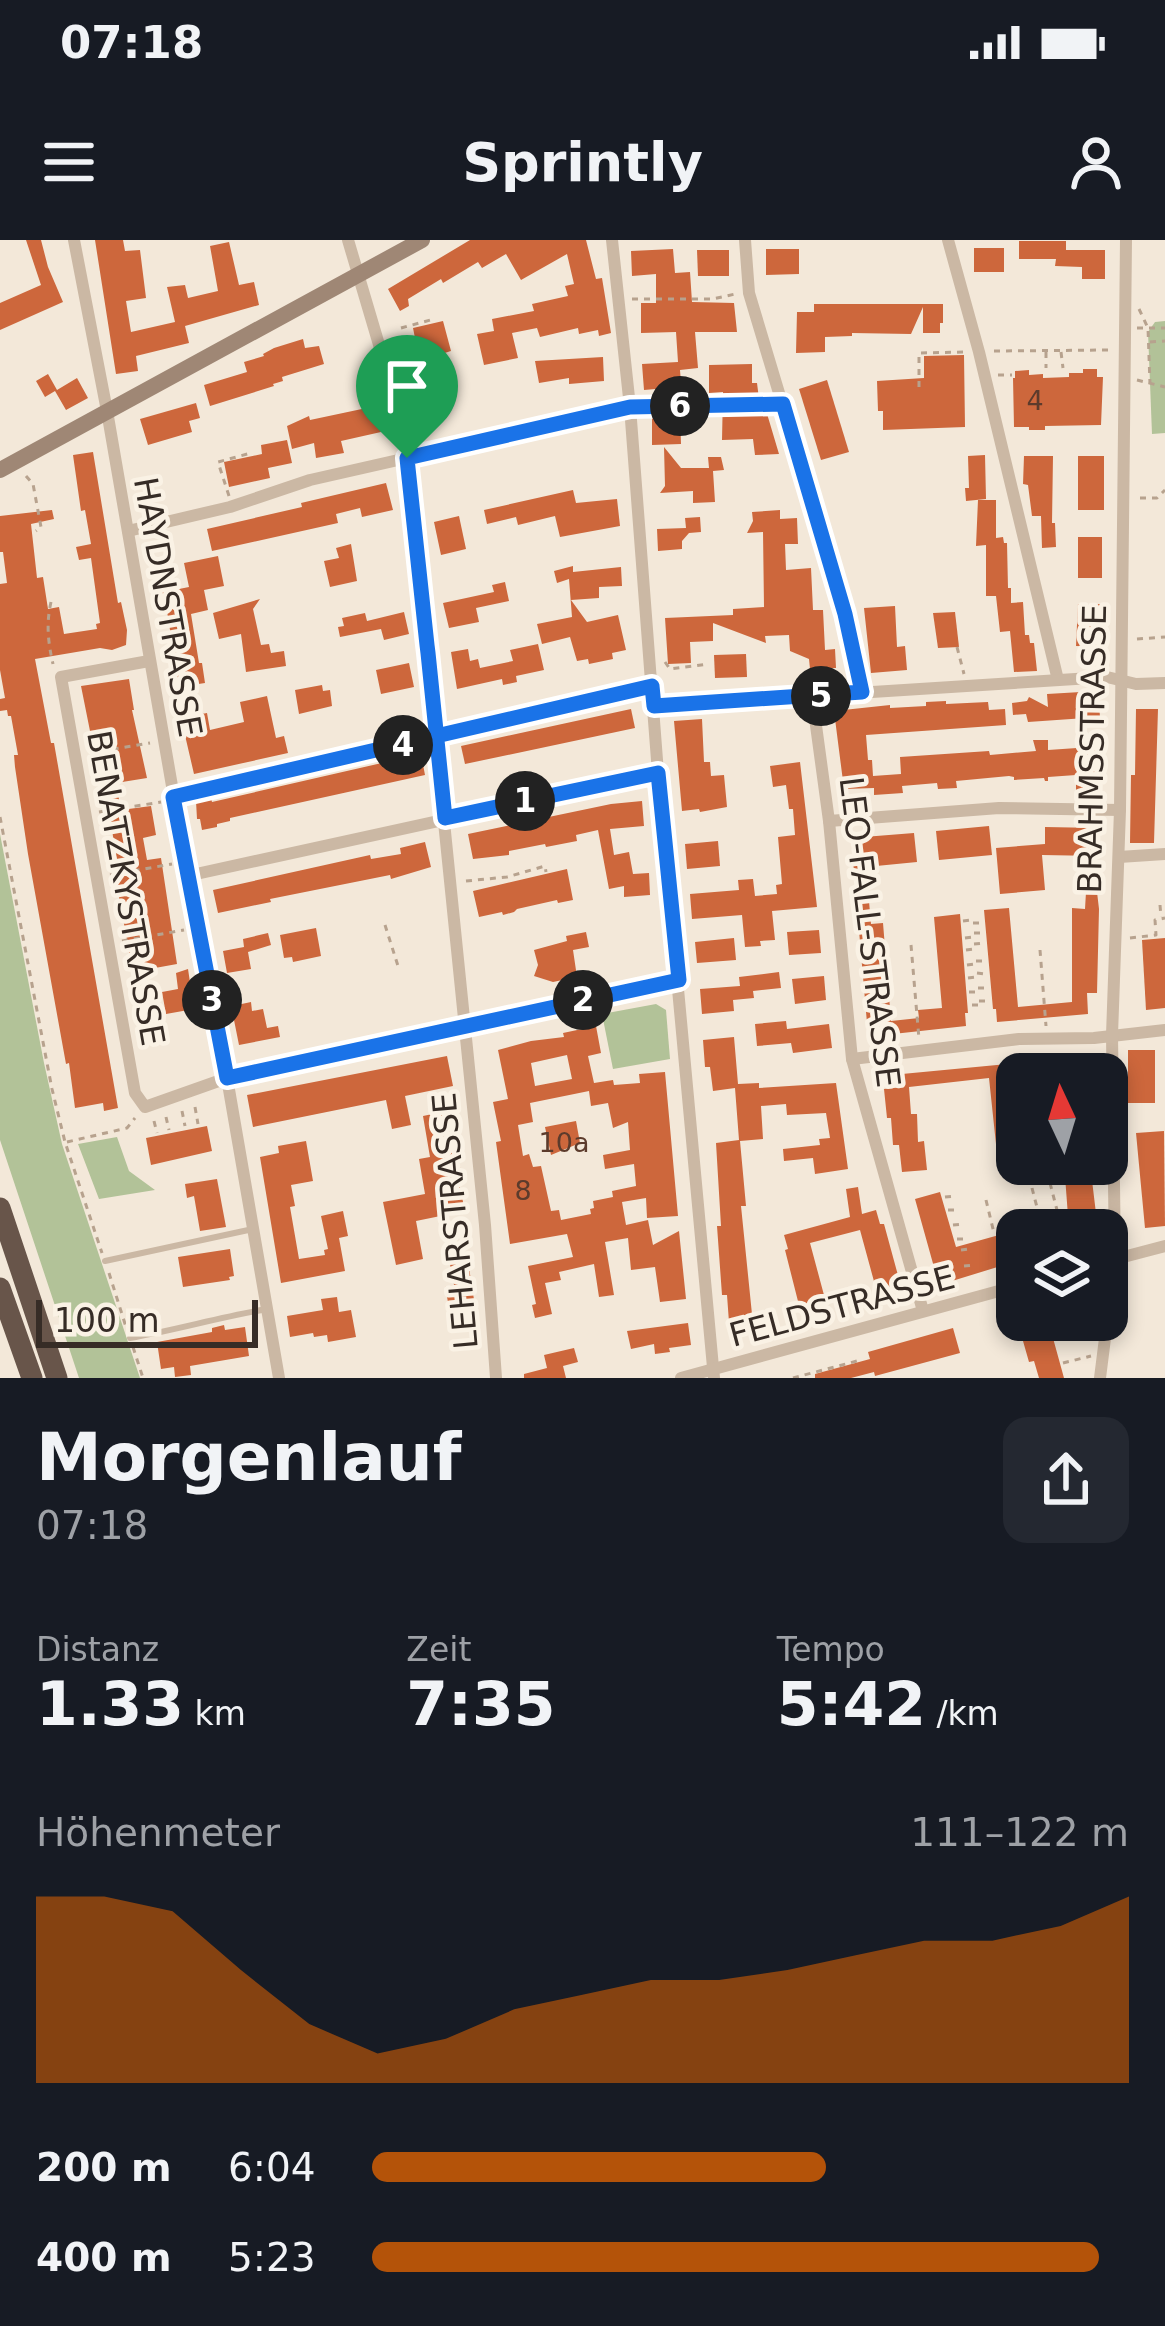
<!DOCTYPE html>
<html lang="de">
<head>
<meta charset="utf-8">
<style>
	body { margin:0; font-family:"DejaVu Sans",sans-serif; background:#242831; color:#f1f3f6; height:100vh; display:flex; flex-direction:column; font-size:45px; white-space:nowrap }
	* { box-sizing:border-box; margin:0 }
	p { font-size:39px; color:#9ea1a6 }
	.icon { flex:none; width:66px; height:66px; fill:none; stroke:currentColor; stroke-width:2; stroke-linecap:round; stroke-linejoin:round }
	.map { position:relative; height:1138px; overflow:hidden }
	.sheet { display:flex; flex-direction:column; background:#171b24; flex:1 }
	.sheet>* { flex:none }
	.needle { width:78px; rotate:356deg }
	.buttons { position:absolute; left:996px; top:813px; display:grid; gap:24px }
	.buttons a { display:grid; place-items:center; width:132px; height:132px; border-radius:24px; background:#171b24; box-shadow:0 6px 18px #0003; font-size:60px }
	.scale { position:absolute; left:36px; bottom:30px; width:222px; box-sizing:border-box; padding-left:12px; border:6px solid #362c26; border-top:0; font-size:33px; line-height:42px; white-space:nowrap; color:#362c26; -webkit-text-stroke:9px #faf2e5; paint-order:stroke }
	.pin { position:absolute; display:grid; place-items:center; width:102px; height:102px; color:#fff; margin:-123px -51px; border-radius:50% 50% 50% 0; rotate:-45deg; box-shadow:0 0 12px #0007 }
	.pin .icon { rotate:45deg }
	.km { position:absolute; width:60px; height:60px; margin:-30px; border-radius:50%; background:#222; color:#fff; font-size:33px; line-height:60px; text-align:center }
	.round { display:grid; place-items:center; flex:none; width:126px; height:126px; border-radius:24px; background:#242831 }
	.head { display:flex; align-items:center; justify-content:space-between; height:204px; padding:0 36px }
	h1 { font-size:66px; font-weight:800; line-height:90px }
	.figures { display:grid; grid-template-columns:repeat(3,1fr); gap:18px; height:204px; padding:12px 36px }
	.figures div { display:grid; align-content:center }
	.figures b { font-size:60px; font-weight:800 }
	.figures small { font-size:33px; font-weight:400 }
	.figures p { font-size:33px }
	.chart { height:336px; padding:24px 36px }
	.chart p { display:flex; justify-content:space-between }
	.chart svg { width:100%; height:216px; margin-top:12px; fill:#b45309; opacity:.7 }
	ul { padding:0 36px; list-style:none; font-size:39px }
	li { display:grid; grid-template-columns:192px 144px 1fr; align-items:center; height:90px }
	li i { height:30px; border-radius:15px; background:#b45309 }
	.status { display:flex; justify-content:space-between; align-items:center; height:84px; padding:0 60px; background:#171b24; direction:ltr }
	.status svg { height:33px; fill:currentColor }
	header { display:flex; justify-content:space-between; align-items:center; height:156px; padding:0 36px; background:#171b24; font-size:54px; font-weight:800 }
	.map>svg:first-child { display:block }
</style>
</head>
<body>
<div class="status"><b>07:18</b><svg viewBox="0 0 49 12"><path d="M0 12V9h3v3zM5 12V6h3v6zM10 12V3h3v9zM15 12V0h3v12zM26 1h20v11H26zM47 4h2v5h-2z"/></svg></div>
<header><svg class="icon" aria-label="menu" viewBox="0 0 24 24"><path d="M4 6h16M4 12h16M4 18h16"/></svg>Sprintly<svg class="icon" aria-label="person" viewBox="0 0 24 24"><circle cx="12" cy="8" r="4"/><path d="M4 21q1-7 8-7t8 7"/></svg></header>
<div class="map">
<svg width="1165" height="1138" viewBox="0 0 1165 1138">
	<rect width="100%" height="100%" fill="#f3e8d9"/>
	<g fill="#b2c298">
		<path d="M1165 81V193L1152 194 1148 92 1155 82Z"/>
		<path d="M0 594 44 823 62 904 140 1138H79L0 900Z"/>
		<path d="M656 764 666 770 670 819 613 829 602 774Z"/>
		<path d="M117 897 129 931 155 950 99 959 78 904Z"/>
	</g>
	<g fill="#cd673c" fill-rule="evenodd">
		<path d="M26 0H41L48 27 63 62 0 90V63L41 45Z"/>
		<path d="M95 0H123L125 11 140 10 146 58 126 61 131 92 175 82 167 47 185 45 188 58 218 51 210 6 229 2 239 45 254 42 259 65 185 86 189 103 136 116 138 131 116 134Z"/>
		<path d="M470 0H586L596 39 602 38 611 93 599 96 598 90 579 94 578 88 540 97 537 88 512 93 518 118 484 125 477 94 494 91 492 79 534 71 532 64 568 56 565 46 574 44 567 14 521 40 506 14 482 28 478 22 443 43 441 39 408 59 409 66 400 71 388 49Z"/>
		<path d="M1019 1H1066V10H1105V39H1082V27L1055 26 1056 19H1019Z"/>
		<rect x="974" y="8" width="30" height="24"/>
		<path d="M673 9 675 33 690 32 692 62 734 63 737 92H695L698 128 680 130 681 143 669 144 667 148 644 150 642 124 678 122 676 92 641 93V63H656V34L632 36 631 11Z"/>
		<path d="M766 9H799V34L766 35Z"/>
		<path d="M697 10H729V36H698Z"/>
		<path d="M814 64H943V83H940V93H923V67L911 94 852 93V96L825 97V112L796 113 797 72H814Z"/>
		<path d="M443 81 451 111 406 125 401 107 416 103 413 88Z"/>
		<path d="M303 99 305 108 319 106 324 124 282 137 283 141 273 144 274 146 210 166 204 145 247 132 244 122 264 116 263 114 274 108Z"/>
		<path d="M964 115 965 187 883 190V171H878L877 141 924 138V116Z"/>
		<path d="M603 117 604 141 569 144V138L539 143 535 121Z"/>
		<path d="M752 124V143H757L760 167H765L779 214 755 215 753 199 722 200 723 152 709 153V125Z"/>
		<path d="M1083 129H1097V137H1103L1101 185 1045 186V190H1029V187H1014L1013 138H1015V131L1029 130V135L1043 134V138L1069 137V133H1083Z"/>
		<path d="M48 134 57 150 77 138 88 158 66 170 55 151 45 157 36 141Z"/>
		<path d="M827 140 849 212 821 220 799 149Z"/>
		<path d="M196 163 200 178 189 181 192 192 148 205 140 179Z"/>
		<path d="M376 166 381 192 341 201 344 213 316 218 314 203 292 209 287 186 309 176 310 180Z"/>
		<path d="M662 174H680L681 204 652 205V177H662Z"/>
		<path d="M287 200 292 223 268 228 270 238 229 247 224 222 262 214 261 205Z"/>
		<path d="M664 207 681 228H709L708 217H721L724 230 713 231 715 262 693 263V251L660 253 665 246Z"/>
		<path d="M93 212 118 363 121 362 127 390 126 405 112 410 100 408 35 419 51 503H54L118 868 104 871 103 863 75 868 69 823 66 824 28 614 15 527 14 515H18L11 476H8L7 470 0 471V459L5 458 0 430V344L7 343 3 312H0V276L52 270 54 279 31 284 37 338 43 337 48 369 59 367 64 394 97 389 96 384 100 383 91 318 79 320 76 307 91 304 85 270 81 271 73 215Z"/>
		<path d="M985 215 986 259 966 261 965 248H969L968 216Z"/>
		<path d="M1024 216H1053L1052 283H1055L1056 307 1042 308 1041 276H1032L1028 245 1023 244Z"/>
		<rect x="1078" y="216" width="26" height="54"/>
		<path d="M386 243 393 270 362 277 360 268 336 274 338 283 212 311 207 289 302 267 301 263Z"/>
		<path d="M573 250 576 263 617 259 620 286 560 297 555 276 518 285 516 277 487 284 484 270Z"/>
		<path d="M978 260H996V298L1003 297 1004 303H1007L1008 348H1011V363L1023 362 1025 395H1029L1030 403H1034L1037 431 1014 432 1010 391 1000 392 996 356H986V305L976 306Z"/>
		<path d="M780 270V279L797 278 798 304H785L786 330 811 328 813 370H823L825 410 835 409 836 428 810 429 809 419 790 411 789 395 765 396 766 403 713 383V401L690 402 691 423 668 424 665 378 733 375V369L764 367 763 292 747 293 753 281 752 272Z"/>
		<path d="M459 276 466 309 441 315 434 282Z"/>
		<path d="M700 277 701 292 689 293 682 301V309L658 311 657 289 686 288 685 278Z"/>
		<rect x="1078" y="297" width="24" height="41"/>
		<path d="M351 304 357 341 330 347 324 321 339 318 336 308Z"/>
		<path d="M218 316 224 346 204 350 208 370 191 374 199 423H202L205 443 179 447 167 371 163 372 159 353 189 347 184 323Z"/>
		<path d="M573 326V332L621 327 622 346 599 347V358L571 360 587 382 618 375 626 410 612 413 613 419 589 424 588 419 577 421 570 397 542 404 537 384 572 377 569 339 557 343 554 331Z"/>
		<path d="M505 342 509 361 476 368 479 382 449 388 443 363 494 352 492 345Z"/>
		<path d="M260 359 253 369 261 405 269 404 271 413 284 411 286 426 246 432 241 394 219 399 213 373Z"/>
		<path d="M1078 364H1103L1102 407 1076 406Z"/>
		<path d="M895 366 897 407 905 406 907 430 871 433 864 368Z"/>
		<path d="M404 372 409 394 384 400 381 389 340 397 338 387 344 386 342 378 365 373 367 381Z"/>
		<path d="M955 372 959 407 938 408 933 373Z"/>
		<path d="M538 404 544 430 516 436 517 442 503 445 502 439 457 449 451 412 468 409 470 421 478 419 480 428 513 421 510 410Z"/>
		<path d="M746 414 747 437 715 438 714 415Z"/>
		<path d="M409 423 414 447 381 454 376 430Z"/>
		<path d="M129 439 134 470H132L147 538 116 543 121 570 151 566 156 595 143 598 147 620 161 618 177 724 133 732 112 620 117 619 107 562 104 563 96 511H94L81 446Z"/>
		<path d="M322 445 323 451 330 450 332 466 299 474 295 450Z"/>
		<path d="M1098 451 1100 477 1028 482 1026 474 1013 475 1012 463 1027 461 1029 457 1048 467 1047 454Z"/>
		<path d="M267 456 276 498 284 496 288 513 194 534 181 478 207 473 210 490 244 482 240 462Z"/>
		<path d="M946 461V464L988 462 989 470 1005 469 1006 485 866 495 868 520H872L873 536 901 534 900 517 989 511 990 515 1036 511 1033 500H1048V510L1077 508V500L1100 501V551H1076V535L1048 537V541H1045L1044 538 1014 540V537L1009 536 956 541 957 548 938 549 937 543 902 546 903 553 874 555V548L844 549 834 471 890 465V468L926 466V462Z"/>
		<path d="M631 469 635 488 465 524 461 506Z"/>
		<path d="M1136 469H1158L1154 603H1130L1131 535H1135Z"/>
		<path d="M702 479 704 522H710L711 536 724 535 727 567 700 572 699 569 682 571 674 481Z"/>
		<path d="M421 514 425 535 230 578V581L217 584V587L202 590 200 579H197L196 561 211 558 212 562Z"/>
		<path d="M800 522 817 667 772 671 775 700 760 701 761 706 745 707 742 675 692 679 690 654 739 650 738 640 753 639 755 656 777 654 776 645 782 644 778 597 795 595 793 569H789L786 545 773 547 770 526Z"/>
		<path d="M642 561 644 586 610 589 614 615 629 612 633 634 649 633 650 655 624 657V646L609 649 598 590 576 595 577 601 546 607 545 604 509 611V615L473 619 468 594 611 564Z"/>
		<path d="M989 586 992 615 939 620 936 591Z"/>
		<path d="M1045 587 1098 588V616L1042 615 1045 650 1000 654 996 608 1045 604Z"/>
		<path d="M914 593 917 622 866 627 871 684 883 683 891 781 919 778 918 770 942 768 934 677 960 674 968 773H965L966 786 884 795 883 782H886L867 783 851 598Z"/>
		<path d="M718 601 720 626 687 629 685 604Z"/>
		<path d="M425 602 431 627 391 639 390 635 270 659 271 662 218 673 213 650 370 615 371 619 401 614 400 608Z"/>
		<path d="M567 629 573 660 558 663 557 660 517 669 514 672 503 675 502 672 479 677 473 651Z"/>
		<path d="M1086 652H1097L1099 669 1097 753H1087L1088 774 997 782 996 769H993L984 670 1009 668 1018 767 1072 762V668L1085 669Z"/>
		<path d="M316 688 321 716 293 722 292 717 284 718 280 695Z"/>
		<path d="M819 690 821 713 789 715 787 692Z"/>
		<path d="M586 692 589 707 573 710 577 737 553 742 534 736 538 725 534 710 567 701 566 696Z"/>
		<path d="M268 693 271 705 248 712 251 729 227 733 223 711 244 707 243 699Z"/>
		<path d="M734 698 736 720 697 723 695 702Z"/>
		<path d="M1165 698V768L1146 770 1142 700Z"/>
		<path d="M188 729 194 769 166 774 162 752 178 749 176 733Z"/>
		<path d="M779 732 781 748 753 751 754 758 733 760 734 771 702 774 700 749 740 746 739 737Z"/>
		<path d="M824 736 826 760 795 764 792 739Z"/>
		<path d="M251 762 252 771 263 769 267 788 278 786 280 797 239 805 233 775 239 773 237 765Z"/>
		<path d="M786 781 787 789 829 784 832 808 793 813 791 803 757 806 755 784Z"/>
		<path d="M596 786 601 813 588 816 594 843 613 840 614 845 640 843 639 834 665 832 678 976 647 978 646 958 622 962 626 985 648 980 653 1005 679 991 686 1059 660 1062 655 1027 631 1030 628 998 605 1002 614 1055 599 1057 594 1024 559 1032 561 1040 545 1043 552 1074 535 1078 532 1065 536 1064 528 1026 573 1017 567 994 510 1004 496 902 501 901 493 862 508 859 498 810 531 801 564 797 563 793ZM567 815 572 839 535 846 531 823ZM589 851 591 866 608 863 613 888 628 882 630 910 603 915 605 929 634 924 636 946 612 951 613 957 593 961 594 968 590 969 591 974 561 980 559 970 551 971 541 926 533 927 529 914 523 916 518 885 533 882 530 863Z"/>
		<path d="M734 797 738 844 759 843V848L836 843 848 929 815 934 813 918 784 921 783 909 820 905 819 899 830 898 826 873 787 875 786 864 761 866 763 899 740 901 746 966H741L754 1094 730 1096 727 1055H722L717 986H721L716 903 739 900 735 848 713 851 710 827H705L703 800Z"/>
		<rect x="1128" y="810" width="27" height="53"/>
		<path d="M447 816 453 846 405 856 411 885 392 889 386 860 253 887 247 855Z"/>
		<path d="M1039 821 1040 834H1013L1017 867V921L998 923 989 838 909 847 911 874H917L918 902 924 901 927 930 902 932 899 905H893L891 878H887L884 849 904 847 902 834Z"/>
		<path d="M452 870 461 934H457L465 971 416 981 423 1019 396 1025 383 962 425 954 419 919 430 917 423 876Z"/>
		<path d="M576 881 580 903 551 915 545 887Z"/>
		<path d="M207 886 212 911 151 925 146 898Z"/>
		<path d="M1164 891 1165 986 1145 988 1136 893Z"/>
		<path d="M306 901 313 941 291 945 295 966 290 967 299 1019 325 1015 324 1010 328 1009 321 976 343 971 348 996 339 998 345 1031 281 1043 260 917 279 913 278 906Z"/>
		<path d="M1056 924H1097V931L1091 932 1098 990H1030V987L1068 976 1065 936 1058 937Z"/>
		<path d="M217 939 226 987 200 991 194 956 187 958 185 944Z"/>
		<path d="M858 947 862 974 876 970 880 984H884L902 1050 878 1056 860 990 810 1003 828 1070 802 1077 785 1010 788 1009 784 995 850 977 846 949Z"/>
		<path d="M940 952 956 1007 1017 990V1021L939 1045 915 959Z"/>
		<path d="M230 1009 234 1036 229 1037 230 1040 183 1047 178 1017Z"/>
		<path d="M467 1015 475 1066 450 1072 445 1047 454 1045 449 1019Z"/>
		<path d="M337 1057 339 1072 351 1070 356 1097 328 1102 327 1095 314 1097 313 1093 290 1097 287 1076 323 1070 321 1059Z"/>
		<path d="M1017 1080H1048L1064 1138H1039L1034 1121 1029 1122Z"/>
		<path d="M688 1083 691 1105 669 1108 670 1112 655 1114 654 1104 631 1109 627 1091Z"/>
		<path d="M224 1085 225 1090 245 1087 249 1116 190 1126 191 1135 175 1137 174 1127 161 1129 157 1102 212 1092V1088Z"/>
		<path d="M953 1088 960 1113 875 1136 874 1132 851 1138H815V1134L870 1119 868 1112Z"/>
		<path d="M574 1108 578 1122 563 1126 566 1138H524V1134L547 1128 544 1115Z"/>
	</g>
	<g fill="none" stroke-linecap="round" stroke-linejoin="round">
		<g stroke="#b7a28e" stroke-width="3" stroke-dasharray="6 6" stroke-linecap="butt">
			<path d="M632 59H713L735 54"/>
			<path d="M1139 69 1148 88 1150 144"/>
			<path d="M401 88 434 79"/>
			<path d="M1137 88H1165"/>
			<path d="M1150 102 1165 101"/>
			<path d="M994 111 1110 110"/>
			<path d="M1046 112V128"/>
			<path d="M1061 112 1063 128"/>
			<path d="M998 135H1012"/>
			<path d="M1137 140 1165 147"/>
			<path d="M919 147V113L966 112"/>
			<path d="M644 167 766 164"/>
			<path d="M421 215 476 203"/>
			<path d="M26 236 33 244 41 287 36 291"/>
			<path d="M229 256 218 222 251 213"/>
			<path d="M1140 258H1157L1165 250"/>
			<path d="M51 362C46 384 48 402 53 424"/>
			<path d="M1137 399 1165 397"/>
			<path d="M957 407 964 434"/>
			<path d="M665 422 670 429 708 424"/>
			<path d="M89 513 150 503"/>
			<path d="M99 572 161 562"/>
			<path d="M0 577 52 849 65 902 102 1013"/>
			<path d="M110 635 172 624"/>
			<path d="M466 641 507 637 545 626 546 632"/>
			<path d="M1160 665 1161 677"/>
			<path d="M963 681 972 680"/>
			<path d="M973 683H983"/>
			<path d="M385 685 398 726"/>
			<path d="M974 693H983"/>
			<path d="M965 698 974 697"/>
			<path d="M1130 698 1156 695 1155 680 1165 678"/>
			<path d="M122 701 184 690"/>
			<path d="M974 704 985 703"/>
			<path d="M911 705 919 799"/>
			<path d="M966 710 975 709"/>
			<path d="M1040 710 1046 786"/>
			<path d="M976 721H986"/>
			<path d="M967 725 976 724"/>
			<path d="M977 733 986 734"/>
			<path d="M968 738 977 737"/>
			<path d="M978 748H988"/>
			<path d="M969 752H979"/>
			<path d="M979 761H990"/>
			<path d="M972 765H980"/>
			<path d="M195 867 198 884"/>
			<path d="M182 871 185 886"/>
			<path d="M166 877 169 890"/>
			<path d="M154 881 157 893"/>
			<path d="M67 902 127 888 135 878"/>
			<path d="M1050 943 1058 974 1077 971"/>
			<path d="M1032 948 1040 979"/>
			<path d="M945 957 955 956"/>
			<path d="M986 960 994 993"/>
			<path d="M948 970H959"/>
			<path d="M953 985 963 984"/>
			<path d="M957 999H967"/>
			<path d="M961 1010 970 1009"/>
			<path d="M964 1026 975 1025"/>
			<path d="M109 1033 126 1087"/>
			<path d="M133 1107 143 1138"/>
			<path d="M1063 1123 1091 1116"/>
			<path d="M793 1138 857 1121"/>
		</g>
		<g stroke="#cbb8a4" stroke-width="6">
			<path d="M177 556 649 447"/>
			<path d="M105 1021 253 989"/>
			<path d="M130 1098C176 1090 220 1077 267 1069"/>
		</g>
		<g stroke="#cbb8a4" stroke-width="12">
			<path d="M74 0 107 171 185 621 227 838 279 1138"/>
			<path d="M348 0 393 152 407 218 485 985 496 1138"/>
			<path d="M612 0 630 167 658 533 714 1138"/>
			<path d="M745 0 749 53 845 373 862 452"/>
			<path d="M948 0 979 112 1058 440"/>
			<path d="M487 201 630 167"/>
			<path d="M128 291 230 267 310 240 407 218"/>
			<path d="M149 421 61 437 135 853 145 867 227 838 679 740"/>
			<path d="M812 456 829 581 852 819 923 1071"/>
			<path d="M654 466 1107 437 1136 444 1165 443"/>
			<path d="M829 581 999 568 1120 570"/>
			<path d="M1119 617 1165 614"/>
			<path d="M187 636 658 533"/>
			<path d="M852 819 1019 799 1094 798 1165 790"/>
			<path d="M1108 1021 1165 1006"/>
			<path d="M681 1138 1017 1046"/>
			<path d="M1100 1138 1115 1019 1112 795 1120 570 1126 0"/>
		</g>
		<path stroke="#9f8775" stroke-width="16" d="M0 230 422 0"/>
		<g stroke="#68554a" stroke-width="21">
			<path d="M0 968 57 1138"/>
			<path d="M0 1048 32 1138"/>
		</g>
	</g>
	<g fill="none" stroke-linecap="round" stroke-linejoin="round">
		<g stroke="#fff" stroke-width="24">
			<path id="route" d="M407 218 408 228C414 287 421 346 427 405L428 413 445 578 658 533 679 740 227 838 173 557 652 446 654 466 862 452 845 374 783 164 630 167 407 218"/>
		</g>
		<use href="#route" stroke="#1a73e8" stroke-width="15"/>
	</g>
	<g text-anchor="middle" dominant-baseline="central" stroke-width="9" stroke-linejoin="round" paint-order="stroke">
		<g font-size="27" fill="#5c3b2c">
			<text x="1035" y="160">4</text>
			<text x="564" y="902">10a</text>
			<text x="523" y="950">8</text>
		</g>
		<g font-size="33" fill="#362c26" stroke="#faf2e5">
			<text transform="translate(168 367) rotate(80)">HAYDNSTRASSE</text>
			<text transform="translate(1092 509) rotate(-89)">BRAHMSSTRASSE</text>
			<text transform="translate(126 648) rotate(80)">BENATZKYSTRASSE</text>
			<text transform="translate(870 692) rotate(83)">LEO-FALL-STRASSE</text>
			<text transform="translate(455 981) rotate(-95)">LEHARSTRASSE</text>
			<text transform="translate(842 1066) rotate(-15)">FELDSTRASSE</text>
		</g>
	</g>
</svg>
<div class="buttons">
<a><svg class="needle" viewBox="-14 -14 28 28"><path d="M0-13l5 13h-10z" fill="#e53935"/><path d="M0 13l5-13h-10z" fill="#9ea1a6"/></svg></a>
<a><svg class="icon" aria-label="layers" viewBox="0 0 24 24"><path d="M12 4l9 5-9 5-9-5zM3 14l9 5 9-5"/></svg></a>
</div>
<div class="scale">100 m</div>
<div class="pin" style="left:407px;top:218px;background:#1e9e55"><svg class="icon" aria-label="arrive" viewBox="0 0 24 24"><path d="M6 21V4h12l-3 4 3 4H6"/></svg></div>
<b class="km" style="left:525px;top:561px">1</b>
<b class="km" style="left:583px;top:760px">2</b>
<b class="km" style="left:212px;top:760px">3</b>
<b class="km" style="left:403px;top:505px">4</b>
<b class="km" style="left:821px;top:456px">5</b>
<b class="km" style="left:680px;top:166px">6</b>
</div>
<section class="sheet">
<div class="head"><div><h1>Morgenlauf</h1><p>07:18</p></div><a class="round"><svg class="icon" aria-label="share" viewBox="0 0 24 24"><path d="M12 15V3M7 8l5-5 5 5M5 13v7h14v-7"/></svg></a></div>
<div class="figures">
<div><p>Distanz</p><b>1.33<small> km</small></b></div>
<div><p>Zeit</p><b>7:35</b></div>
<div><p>Tempo</p><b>5:42<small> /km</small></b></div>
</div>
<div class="chart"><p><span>Höhenmeter</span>111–122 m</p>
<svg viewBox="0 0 160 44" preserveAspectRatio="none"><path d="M0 44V6L10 6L20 9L30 21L40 32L50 38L60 35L70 29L80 26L90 23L100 23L110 21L120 18L130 15L140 15L150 12L160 6V44z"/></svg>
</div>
<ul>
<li><b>200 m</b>6:04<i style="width:60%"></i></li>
<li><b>400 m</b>5:23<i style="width:96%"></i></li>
</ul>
</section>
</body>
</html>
